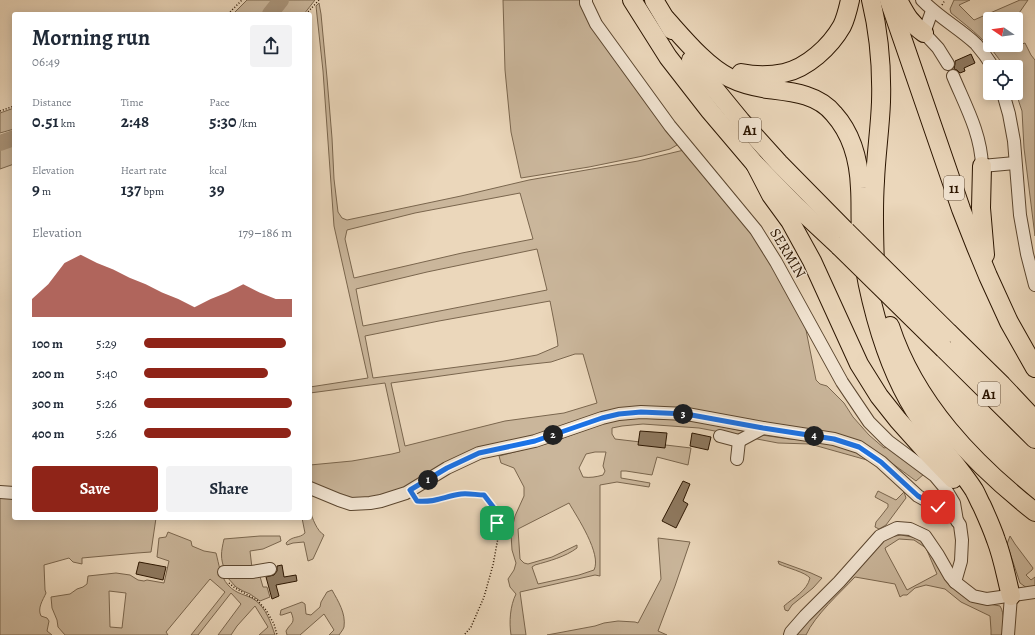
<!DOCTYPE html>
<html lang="en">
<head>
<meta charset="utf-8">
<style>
	body { margin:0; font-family:Alegreya,serif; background:#f2f2f3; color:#1f2937; height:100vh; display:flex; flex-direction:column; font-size:15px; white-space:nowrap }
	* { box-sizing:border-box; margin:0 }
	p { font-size:13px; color:#747a83 }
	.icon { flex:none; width:22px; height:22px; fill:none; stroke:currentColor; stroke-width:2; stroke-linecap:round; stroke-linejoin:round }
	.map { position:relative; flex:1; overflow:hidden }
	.side { position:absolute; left:12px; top:12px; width:300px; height:508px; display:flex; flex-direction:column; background:#fff; border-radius:4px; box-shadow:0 2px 10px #0003 }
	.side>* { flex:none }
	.needle { width:26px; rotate:283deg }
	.buttons { position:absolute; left:983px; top:12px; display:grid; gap:8px }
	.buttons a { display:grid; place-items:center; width:40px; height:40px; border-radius:4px; background:#fff; box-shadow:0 2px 10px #0003; font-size:20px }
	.pin { position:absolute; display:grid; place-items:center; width:34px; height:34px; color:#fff; margin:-17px; border-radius:8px; box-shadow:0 2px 6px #0006 }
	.km { position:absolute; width:20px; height:20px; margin:-10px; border-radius:50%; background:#222; color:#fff; font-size:11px; line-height:20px; text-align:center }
	.round { display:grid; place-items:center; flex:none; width:42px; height:42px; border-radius:4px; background:#f2f2f3 }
	.overview { display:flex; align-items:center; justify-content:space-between; height:68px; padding:0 20px }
	h1 { font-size:22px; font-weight:600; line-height:30px }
	.figures { display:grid; grid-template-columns:repeat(3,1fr); gap:6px; height:68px; padding:4px 20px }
	.figures div { display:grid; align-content:center }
	.figures b { font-size:17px; font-weight:600 }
	.figures small { font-size:11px; font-weight:400 }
	.figures p { font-size:11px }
	.chart { height:112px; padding:8px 20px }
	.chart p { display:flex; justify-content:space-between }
	.chart svg { width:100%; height:72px; margin-top:4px; fill:#8f2418; opacity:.7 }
	.cta { display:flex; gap:8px; margin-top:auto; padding:8px 20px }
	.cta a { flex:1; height:46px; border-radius:4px; background:#8f2418; color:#fff; font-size:16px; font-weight:600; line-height:46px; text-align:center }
	.cta a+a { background:#f2f2f3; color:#1f2937 }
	ul { padding:0 20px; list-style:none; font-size:13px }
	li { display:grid; grid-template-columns:64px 48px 1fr; align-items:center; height:30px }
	li i { height:10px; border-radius:5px; background:#8f2418 }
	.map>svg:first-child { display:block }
</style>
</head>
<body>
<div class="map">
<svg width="1035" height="635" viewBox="0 0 1035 635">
	<rect width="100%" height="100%" fill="#ebd7bb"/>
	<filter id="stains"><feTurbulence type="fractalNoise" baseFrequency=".005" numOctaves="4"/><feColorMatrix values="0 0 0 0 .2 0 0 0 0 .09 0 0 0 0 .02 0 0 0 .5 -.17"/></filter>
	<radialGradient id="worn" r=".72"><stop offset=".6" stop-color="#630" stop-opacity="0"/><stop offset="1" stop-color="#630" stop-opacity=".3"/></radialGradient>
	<g fill="#cab69b" stroke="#7a664e" fill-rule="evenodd">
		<path d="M247 0H277L267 14H233Z"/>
		<path d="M287 0H315L304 14H277Z"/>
		<path d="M503 0H581L677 141V145L670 149 643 156 589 167 521 178 511 132 505 70Z"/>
		<path d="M954 0H970L959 5 974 20 1020 0H1028L1015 19H990V45H1015L1016 46 1025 43 1031 55 1035 60V236L1024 148 1022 111 1016 93V67H1004C990 43 972 30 951 13L950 9Z"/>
		<path d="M319 3 321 14 327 78 332 138 334 179 338 212 342 218 347 220 461 196 529 180 638 161 684 150 756 238 807 327 806 330 816 380 820 384 827 386 844 403 853 417 869 435 884 448 888 447 924 474 916 481 870 447 791 428 605 411 416 483 384 497 348 499 310 485V465L352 461 392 454 400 452 385 383 310 393V387L368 378 334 226 323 71 316 6ZM520 193 533 239 462 253 354 278 345 239 347 230 415 213ZM537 249 547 290 363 326 356 289 427 272ZM550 301 557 337 558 346 537 355 504 361 373 378 365 336 439 321ZM575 354H583L597 403 564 413 505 421 405 446 391 383 505 367 551 362Z"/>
		<path d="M14 108V129L0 133V113Z"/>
		<path d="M14 140V164L0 169V145Z"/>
		<path d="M638 418 684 420 705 423 762 435 789 439 823 441 855 452 867 460 810 444 778 443 699 428 643 424 622 426 612 428V434L615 439 691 448 688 465 657 457 652 475 626 471H621V478L650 483 649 487 617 482 600 485V576L595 575 520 592 526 635H511C509 622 510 606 516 594L510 587 508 579 514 570 516 563 512 550 511 534 515 516 524 496V487L514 468 501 463 499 456 549 443 613 420ZM595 452H606L603 466 605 471 603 475C596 477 590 478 583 477L579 468 586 454ZM569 503C577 517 602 554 594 570L579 575 538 584 532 567 535 565C549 561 565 557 577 548V545L552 557 528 564 524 563 520 559 518 529Z"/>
		<path d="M878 491 896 500 904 492 906 498 886 525 879 529 875 527 876 522 881 516 888 507V504L875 497Z"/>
		<path d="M0 494 14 495V518H156L151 552 137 553 82 558V564L73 562 69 558 44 565 45 590 46 593C43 600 37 608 41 616L47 618 49 621 47 631 52 635H0Z"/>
		<path d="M310 510C312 518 317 531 324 535L313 559 308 561 304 542 293 543 287 545 286 543C293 535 299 539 305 533L302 518H310Z"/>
		<path d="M168 532 191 541 192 546 204 551 216 553C219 564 220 576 228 585 237 595 246 594 255 600 266 608 271 623 275 635H259L268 627 255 606 237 626 231 635H218L241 604 231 593 198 635H191L225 592 210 579 166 632 168 635H65L58 627 57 620 52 608 51 597 70 594 77 589 83 587 87 584 88 576 116 573 130 575 138 580 144 581 147 580 164 583 169 561 157 557 159 538 166 537ZM109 591 126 593 122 628 110 627Z"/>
		<path d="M901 535 912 537 921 540 951 586 958 592 968 598 979 602 1000 606C1005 614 1003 626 1003 635H991V630L990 616 961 602 945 589 926 585 915 588 907 595H903L900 597 895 584 855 577C840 593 815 615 806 635H794L881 542 890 537ZM899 539 914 540 926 548 937 574 907 590 886 551 885 548Z"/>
		<path d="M260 536H280L281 541 263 549 250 551 252 568 225 571C220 557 221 553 224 539Z"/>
		<path d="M1010 536 1015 544 1033 568 1032 570 1026 575 1031 580 1035 577V587L1027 588 1020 583 1007 544Z"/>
		<path d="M658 538 690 542 675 586 658 631 667 635H547L595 626 604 623 618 621 635 622 638 623 661 579Z"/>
		<path d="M778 561 811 573 822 578 813 588 792 605 788 611 785 610 784 606C793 598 807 591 810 578 805 572 787 568 779 564Z"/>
		<path d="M259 573 263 587H267L270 597 260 601 250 594 243 591 236 587 227 577Z"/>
		<path d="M332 590C338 601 346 613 344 627 343 630 341 632 339 635H329L334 630 324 614 300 635H287L286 631C291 622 296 624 291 612L282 615H280L281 610 302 602 305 604 306 614 311 615 320 607 321 602 327 592Z"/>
	</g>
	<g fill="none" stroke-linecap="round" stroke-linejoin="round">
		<g stroke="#aa957b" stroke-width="16">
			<path d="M270 14 281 0"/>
			<path d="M0 143 14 138"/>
		</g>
	</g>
	<g fill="#8f7a61" stroke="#2b1500">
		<path d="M971 54 975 63 964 68 965 71 960 73 957 70 954 69 955 64V61Z"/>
		<path d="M640 431 667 433 665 448 638 445Z"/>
		<path d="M692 433 711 437 708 450 690 446Z"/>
		<path d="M683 481 690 484 683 501 688 504 676 528 662 521Z"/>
		<path d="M139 562 166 567 163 580 136 574Z"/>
		<path d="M282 565 284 577 296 575 297 581 276 585 279 596 272 599 266 577 274 575 277 571V566Z"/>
	</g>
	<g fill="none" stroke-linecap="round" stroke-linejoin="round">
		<g stroke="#5b462f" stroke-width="14">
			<g id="minor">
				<path d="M586 0V3L596 24 670 126 756 230 776 262 842 382 869 422 888 441 935 476 945 488 954 503 957 521"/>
				<path d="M922 0C938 17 959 28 976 44 982 51 988 59 993 67"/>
				<path d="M932 11 924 33 938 48 948 64"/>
				<path d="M953 76C965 105 981 133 982 166L1015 163"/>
				<path d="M1003 93 1009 114 1014 141 1020 215 1027 254 1035 285"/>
				<path d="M720 436 739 441 763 428"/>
				<path d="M737 459 739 441"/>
				<path d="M310 488 339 500 351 504 370 503 381 501 406 493 447 468 479 453 535 441 602 418 619 414 641 412 687 414 763 428 834 439 859 447 881 462 918 496 954 516 960 525 962 540 961 561 955 582"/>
				<path d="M0 492 14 493"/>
				<path d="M224 572H252L270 569"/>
				<path d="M790 635 791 632 805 616 839 582 880 536 897 528 910 529 925 536 938 555 950 576 955 582 973 596 987 599 1035 592"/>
				<path d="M1008 635 1011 596"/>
			</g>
		</g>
		<g stroke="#2b1500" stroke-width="20">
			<g id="highway">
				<path d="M632 0 668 57 710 111 755 164 795 205 839 246"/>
				<path d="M654 0 672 30"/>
				<path d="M871 0C879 33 882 69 881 102 880 129 876 155 875 181 873 209 874 238 875 266"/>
				<path d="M889 0 961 209 976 247 988 276 1009 322 1035 368"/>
				<path d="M898 0C906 15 910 23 924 33"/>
				<path d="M666 19C684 39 706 66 730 78 742 84 755 87 768 89 792 92 818 94 834 114 852 134 859 162 860 188 861 203 860 217 861 232 862 261 868 289 876 318 886 354 899 389 921 420 937 444 958 465 974 490 977 495 979 501 982 506 987 517 992 528 996 540 1003 558 1006 577 1011 596"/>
				<path d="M691 60 741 121 779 163 846 231"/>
				<path d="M741 73C756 76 769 76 784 73 807 68 830 47 842 26 846 18 848 9 850 0"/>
				<path d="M755 164 771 195 790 221 812 261 859 364 879 396 898 420 924 449 953 479"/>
				<path d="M982 166 981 208 985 255"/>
				<path d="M890 326C915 403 973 463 1035 512"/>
				<path d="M949 333 1002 385 1035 420"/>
				<path d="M944 349 1035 439"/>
			</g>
		</g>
		<g stroke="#2b1500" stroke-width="1.5" stroke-dasharray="1 2" stroke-linecap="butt">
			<path d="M942 5 945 0"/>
			<path d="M228 14 242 0"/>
			<path d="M306 14 319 0"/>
			<path d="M0 111 14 106"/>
			<path d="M415 499 417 501C435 503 444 496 461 494 468 493 477 495 484 495L494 508 497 523 498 538 493 565 484 597 471 627 464 635"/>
			<path d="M229 583 235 588 257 600 266 610 274 624 277 635"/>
		</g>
		<use href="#minor" stroke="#f2e5d3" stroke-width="12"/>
		<use href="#highway" stroke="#ebd7bb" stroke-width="18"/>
		<g stroke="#2b1500" stroke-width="20" stroke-linecap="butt">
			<g id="highway-bridge">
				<path d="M846 231 949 333"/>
				<path d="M839 246 944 349"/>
			</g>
		</g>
		<use href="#highway-bridge" stroke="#ebd7bb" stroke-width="18"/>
	</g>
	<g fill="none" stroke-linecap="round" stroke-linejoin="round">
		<g stroke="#fff" stroke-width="8">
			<path id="route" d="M497 523 494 508 484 495C477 495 468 493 461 494 445 496 435 503 417 501L410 490 447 468 479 453 535 441 602 418 619 414 641 412 686 414 763 428 834 439 859 447 881 462 918 496 938 507"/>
		</g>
		<use href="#route" stroke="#1a73e8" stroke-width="5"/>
	</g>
	<g text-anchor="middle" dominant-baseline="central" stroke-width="3" stroke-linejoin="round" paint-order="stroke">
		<g fill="#f2e5d3" stroke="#67533f" stroke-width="1">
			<rect x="739" y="118" width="22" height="24" rx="3"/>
			<rect x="944" y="176" width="20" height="24" rx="3"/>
			<rect x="978" y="382" width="22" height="24" rx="3"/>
		</g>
		<g font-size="14" font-weight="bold" fill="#2b1500">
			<text x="750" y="130">A1</text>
			<text x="954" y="188">11</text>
			<text x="989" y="394">A1</text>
		</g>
		<g font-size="15" fill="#2b1500" stroke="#f2e5d3">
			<text transform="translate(788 253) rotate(59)">SERMIN</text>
		</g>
	</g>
	<rect width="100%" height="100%" filter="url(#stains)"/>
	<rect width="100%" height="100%" fill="url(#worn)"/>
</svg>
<div class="buttons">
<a><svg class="needle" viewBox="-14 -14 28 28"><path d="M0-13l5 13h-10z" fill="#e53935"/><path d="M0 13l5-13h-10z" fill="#747a83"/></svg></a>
<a><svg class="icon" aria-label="locate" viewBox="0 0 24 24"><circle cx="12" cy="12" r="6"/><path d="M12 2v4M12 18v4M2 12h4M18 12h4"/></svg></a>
</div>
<div class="pin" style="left:497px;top:523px;background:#1e9e55"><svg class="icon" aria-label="arrive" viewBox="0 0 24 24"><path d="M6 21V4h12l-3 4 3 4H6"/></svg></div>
<div class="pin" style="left:938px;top:507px;background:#d93025"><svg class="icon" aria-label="check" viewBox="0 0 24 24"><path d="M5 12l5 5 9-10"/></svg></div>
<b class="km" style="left:428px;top:480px">1</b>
<b class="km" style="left:553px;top:435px">2</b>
<b class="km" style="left:683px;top:414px">3</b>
<b class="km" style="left:814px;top:436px">4</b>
<section class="side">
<div class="overview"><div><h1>Morning run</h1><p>06:49</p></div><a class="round"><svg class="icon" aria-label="share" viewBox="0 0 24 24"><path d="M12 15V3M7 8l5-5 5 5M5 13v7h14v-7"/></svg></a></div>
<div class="figures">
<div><p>Distance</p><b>0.51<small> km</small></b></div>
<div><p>Time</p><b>2:48</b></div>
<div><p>Pace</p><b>5:30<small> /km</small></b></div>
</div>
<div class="figures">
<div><p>Elevation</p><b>9<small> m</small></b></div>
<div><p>Heart rate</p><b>137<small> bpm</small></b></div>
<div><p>kcal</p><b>39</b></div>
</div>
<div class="chart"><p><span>Elevation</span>179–186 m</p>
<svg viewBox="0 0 160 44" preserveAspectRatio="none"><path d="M0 44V33L10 24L20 11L30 6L40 11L50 15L60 20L70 24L80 29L90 33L100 38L110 33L120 29L130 24L140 29L150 33L160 33V44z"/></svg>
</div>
<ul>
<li><b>100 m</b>5:29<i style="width:96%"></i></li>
<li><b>200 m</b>5:40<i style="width:84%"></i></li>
<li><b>300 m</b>5:26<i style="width:100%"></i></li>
<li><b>400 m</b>5:26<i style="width:99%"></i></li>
</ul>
<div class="cta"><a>Save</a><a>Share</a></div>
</section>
</div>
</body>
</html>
